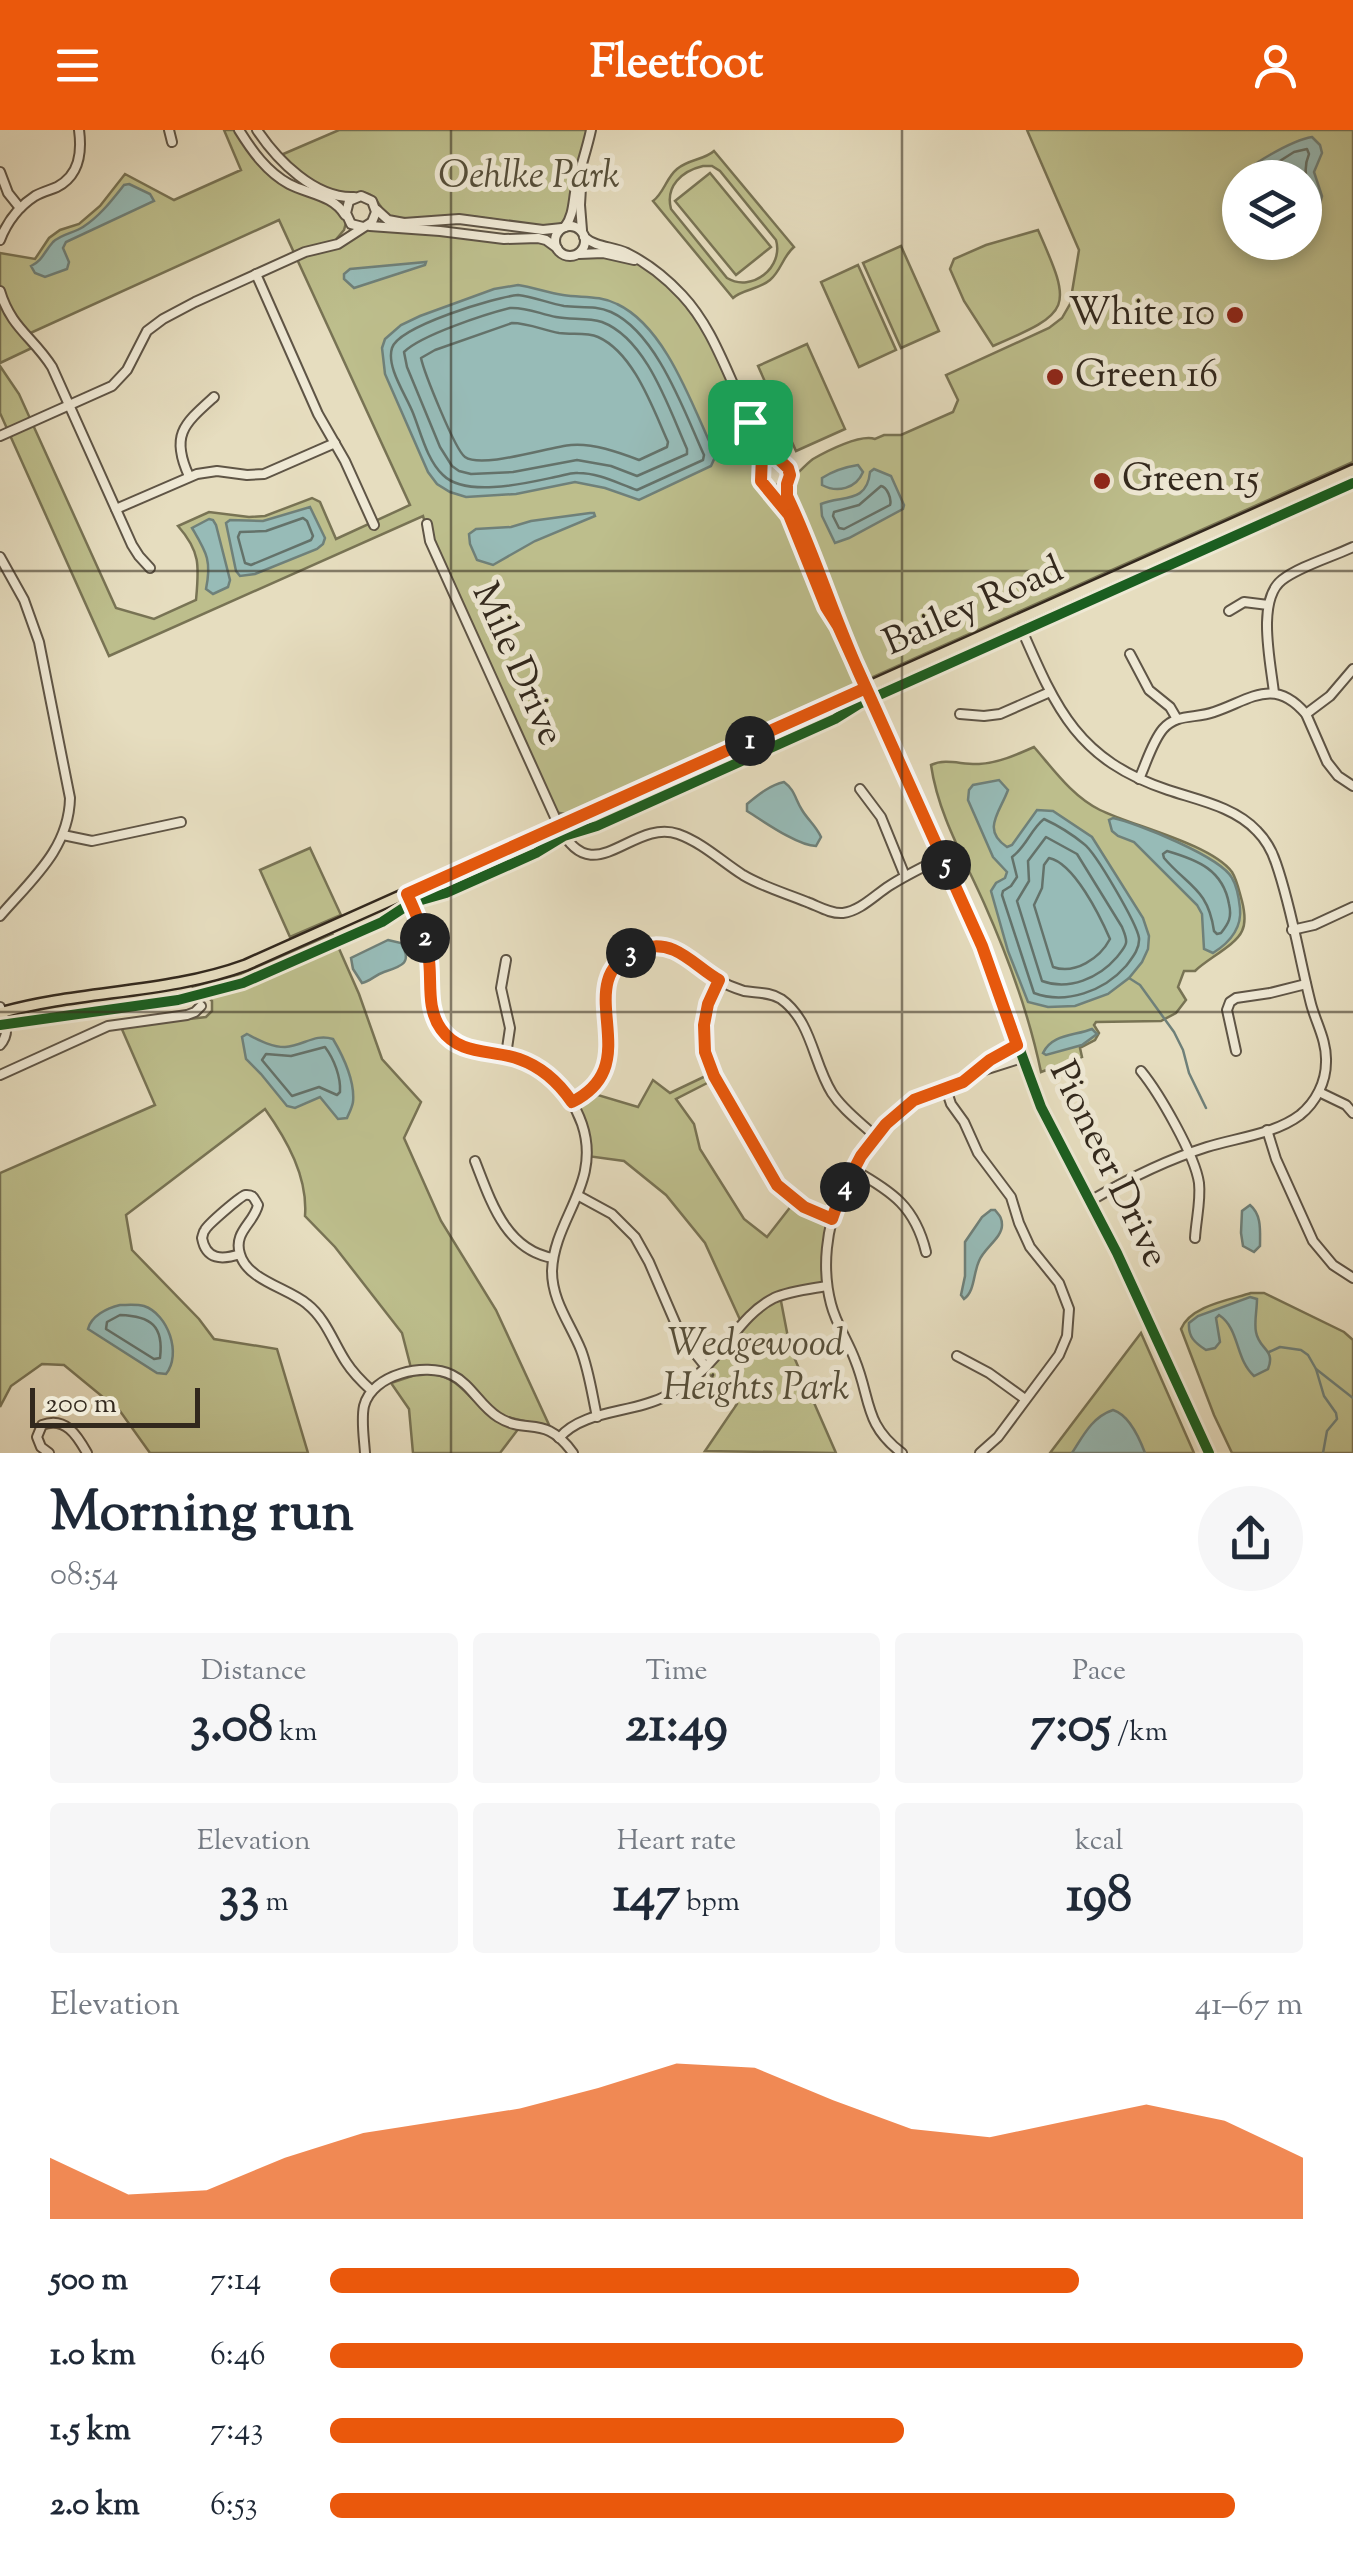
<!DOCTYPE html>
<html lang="en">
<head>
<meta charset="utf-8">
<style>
	body { margin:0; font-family:"Sorts Mill Goudy",serif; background:#f6f6f7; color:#1f2937; height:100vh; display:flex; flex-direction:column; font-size:38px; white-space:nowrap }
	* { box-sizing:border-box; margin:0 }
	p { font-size:32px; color:#747a83 }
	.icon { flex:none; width:55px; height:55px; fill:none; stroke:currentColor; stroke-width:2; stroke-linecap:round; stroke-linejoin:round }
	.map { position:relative; height:1323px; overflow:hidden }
	.side { display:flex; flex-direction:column; background:#fff; flex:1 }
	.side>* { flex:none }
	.tools { position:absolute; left:1222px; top:30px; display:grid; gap:20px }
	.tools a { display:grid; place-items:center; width:100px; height:100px; border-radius:50%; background:#fff; box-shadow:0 5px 15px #0003; font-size:50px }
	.scale { position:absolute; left:30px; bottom:25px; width:170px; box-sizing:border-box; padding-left:10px; border:5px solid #32281d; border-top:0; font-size:28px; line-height:35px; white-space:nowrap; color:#32281d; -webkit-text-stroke:8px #efe9d5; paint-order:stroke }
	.pin { position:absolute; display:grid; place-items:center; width:85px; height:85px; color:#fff; margin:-42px; border-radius:20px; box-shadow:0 5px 15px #0006 }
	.km { position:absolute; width:50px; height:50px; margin:-25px; border-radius:50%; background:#222; color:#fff; font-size:28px; line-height:50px; text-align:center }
	.round { display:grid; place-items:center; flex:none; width:105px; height:105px; border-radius:52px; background:#f6f6f7 }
	.overview { display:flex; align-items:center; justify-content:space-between; height:170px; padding:0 50px }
	h1 { font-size:55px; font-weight:700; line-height:75px }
	.stats { display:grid; grid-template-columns:repeat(3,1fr); gap:15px; height:170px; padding:10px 50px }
	.stats div { display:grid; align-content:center; border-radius:10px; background:#f6f6f7; text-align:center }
	.stats b { font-size:50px; font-weight:700 }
	.stats small { font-size:28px; font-weight:400 }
	.stats p { font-size:28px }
	.chart { height:280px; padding:20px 50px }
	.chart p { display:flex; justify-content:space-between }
	.chart svg { width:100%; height:180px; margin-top:10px; fill:#ea580c; opacity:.7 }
	ul { padding:0 50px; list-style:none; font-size:32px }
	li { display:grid; grid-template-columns:160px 120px 1fr; align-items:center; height:75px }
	li i { height:25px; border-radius:12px; background:#ea580c }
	header { display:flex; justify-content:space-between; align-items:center; height:130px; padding:0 50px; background:#ea580c; color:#fff; font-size:45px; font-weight:700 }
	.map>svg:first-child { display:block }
</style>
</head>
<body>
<header><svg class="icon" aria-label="menu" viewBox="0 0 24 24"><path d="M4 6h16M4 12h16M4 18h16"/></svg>Fleetfoot<svg class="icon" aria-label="person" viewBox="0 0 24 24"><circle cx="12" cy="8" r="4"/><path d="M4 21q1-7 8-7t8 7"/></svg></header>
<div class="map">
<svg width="1353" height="1323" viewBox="0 0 1353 1323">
	<rect width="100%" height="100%" fill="#e6ddbf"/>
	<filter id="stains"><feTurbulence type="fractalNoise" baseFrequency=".002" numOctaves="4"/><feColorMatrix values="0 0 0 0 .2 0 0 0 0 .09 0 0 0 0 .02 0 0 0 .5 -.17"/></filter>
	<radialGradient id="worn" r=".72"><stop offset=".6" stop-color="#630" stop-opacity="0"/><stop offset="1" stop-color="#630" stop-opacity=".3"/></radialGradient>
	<g fill="#bdbe8c" stroke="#787354" stroke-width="2.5" fill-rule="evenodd">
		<path d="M224 0H235L257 32 331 74 340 82 343 88 347 89 344 100 333 113 363 97 538 108 553 115 566 125 592 123 638 130 658 143 698 184 750 292 762 337 761 351C766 356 767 360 775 360 784 360 803 336 813 329 827 321 860 304 875 309L884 305H901L953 282 958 270 946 245 1049 198 1062 188 1070 174 1079 120 1027 0H1353V332L663 641 566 684 553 682 430 411 423 386 109 526 0 283V236L19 264 116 478 154 489 196 470C199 437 201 422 178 396L209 382 249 387 265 386 312 368 320 372 336 409 410 375 279 90 26 205 36 216 0 233V123L35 129 49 108 60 100 79 94 100 76 125 44 174 70 241 40ZM1240 48H1305V112H1240Z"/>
		<path d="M339 0H588L570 85 559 96C528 98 497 88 466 86 439 85 414 91 388 87 381 79 377 66 366 63 359 61 350 65 342 64 319 59 298 41 281 25Z"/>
		<path d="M714 21 794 117C783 126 781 141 770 150 758 160 743 159 733 168L653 71C664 63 666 48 677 39 689 29 704 30 714 21ZM703 36H712L720 41 776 110C784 137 752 163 727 148L671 79C665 56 682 41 703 36Z"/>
		<path d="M710 43 771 117 736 145 675 71Z"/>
		<path d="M1038 100C1073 179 1072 182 993 216L964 171 950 139 954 129 986 115Z"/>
		<path d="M901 116 939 201 901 218 863 133Z"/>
		<path d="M858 135 896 220 859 237 821 152Z"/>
		<path d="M807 214 845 299 796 321 758 236Z"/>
		<path d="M1034 617C1054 640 1072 666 1100 680 1133 696 1211 714 1232 742 1237 750 1239 761 1242 771 1244 779 1246 793 1242 801 1236 815 1207 829 1195 841H1184L1178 857 1186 870 1176 883 1161 891 1096 892 1094 895 1099 903 1095 910 1080 918 1082 927 1041 942C1029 884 1008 827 984 773 964 728 938 684 931 635 946 628 962 635 979 634 998 633 1016 625 1034 617Z"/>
		<path d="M310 718 341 785 290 807 260 740Z"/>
		<path d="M333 805 359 864 382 929 421 972 404 1008 441 1091 496 1180 550 1297 502 1286 493 1280 465 1251 411 1238 402 1203 335 1117 305 1086C308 1047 287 1010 265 979L126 1085 132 1120 199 1189 214 1209 277 1219 308 1323H150L120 1281 64 1235 42 1234 11 1256 0 1277V1043L155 975 121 897 206 887 212 881V871L206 865H196L193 858 243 843Z"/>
		<path d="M712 943 715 949 676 969 694 994 700 1019 744 1089 767 1107 795 1071 832 1089 827 1156 780 1166 790 1218 836 1323 705 1321 737 1274 704 1239 742 1194 705 1113 666 1065 624 1031 587 1026 585 1005 572 972 588 962 638 977 653 950 670 963Z"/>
		<path d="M1251 1163H1264L1344 1202 1353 1210V1323H1232L1214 1285 1181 1199C1190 1176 1229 1170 1251 1163Z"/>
		<path d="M1141 1203 1194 1323H1050Z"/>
		<path d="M421 1243C455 1244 460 1258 483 1279 492 1287 507 1292 519 1298L500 1323H413L409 1279 391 1253Z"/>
	</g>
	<g fill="#97bbb7" stroke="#6f8079" stroke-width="2.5">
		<path d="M1312 7 1320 15 1322 23 1314 42 1322 66 1317 85 1305 90V48H1240L1239 64 1236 51C1246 36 1293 10 1312 7Z"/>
		<path d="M129 54 150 64 154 71 66 112 63 118 69 132 67 139 45 147 35 143 31 136C43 130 44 122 53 112 61 104 74 103 83 97 100 86 112 70 124 55Z"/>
		<path d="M426 132 425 135 354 158 344 149V144L350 139Z"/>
		<path d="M518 155C533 157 548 163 563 165 582 168 599 165 617 174 666 197 692 275 714 322L715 327 711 336 639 370 605 358 575 352 516 364 466 367 450 362 437 354 428 342 385 244 382 218 385 209 401 195 420 186 494 159Z"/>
		<path d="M858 335 863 342C856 359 837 363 822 355V348C833 341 845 337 858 335Z"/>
		<path d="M874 339 891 346 904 375 903 379 849 408 835 413 822 386 821 374C842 365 867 374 870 342Z"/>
		<path d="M310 377 325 408 323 414 317 419 255 444 240 446 236 441 226 393 230 390 263 391Z"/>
		<path d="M590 383H594L595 386 535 411 493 435 477 430 470 414 469 404 476 399 511 397 531 391Z"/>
		<path d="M209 389 213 390 216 395 230 450 228 457 213 464 206 459C212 430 206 422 192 398Z"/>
		<path d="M999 650 1008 660C1000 682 981 700 1007 717L1012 715 1037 680 1053 681 1092 707 1143 788 1149 806 1148 819 1142 832 1129 848 1108 864 1075 876 1048 877 1028 872 1008 821 991 761 996 753 1005 748 1007 742 993 727 968 670 969 660 973 655Z"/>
		<path d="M784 652C795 660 795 669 802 680 808 690 816 696 821 707L816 716C798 716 763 691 747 681V674C758 665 770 655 784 652Z"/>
		<path d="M1113 688C1137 693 1221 727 1232 748 1237 756 1239 769 1240 778 1242 798 1229 813 1213 823L1204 819 1202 784 1197 775 1134 712 1118 706 1112 701 1109 690Z"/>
		<path d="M388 810 401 813C413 833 402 836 384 842 375 845 371 851 362 853L353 839 351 828Z"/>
		<path d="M1092 899 1097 904 1082 915 1046 925 1043 923C1052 904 1074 906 1092 899Z"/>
		<path d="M247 904C259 910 271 917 285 917 303 916 315 903 333 909 343 926 355 952 353 972 352 978 349 983 347 988L338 989 320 967 295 978 287 976 261 944 246 929 242 907Z"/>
		<path d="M1250 1075C1262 1085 1260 1101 1260 1116L1254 1122 1243 1116 1241 1103 1242 1081Z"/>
		<path d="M991 1080H995C999 1085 1002 1087 1002 1095 1002 1108 984 1118 979 1131 973 1144 975 1161 964 1169L961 1165 965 1146V1112L982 1087Z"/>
		<path d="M1250 1167 1257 1169C1257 1180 1254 1192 1256 1202 1259 1220 1276 1219 1268 1239L1254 1246C1235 1229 1240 1199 1219 1185L1216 1188 1220 1212 1215 1218 1206 1220C1195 1213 1188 1207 1189 1193L1198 1186Z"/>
		<path d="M120 1175C127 1175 137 1174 144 1176 168 1184 182 1224 166 1244L157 1243 88 1199C91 1186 107 1178 120 1175Z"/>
		<path d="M1113 1280C1129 1285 1139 1307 1145 1323H1072C1083 1306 1092 1287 1113 1280Z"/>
	</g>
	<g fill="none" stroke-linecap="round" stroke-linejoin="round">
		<g stroke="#64726a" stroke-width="2.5">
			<path d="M1253 48 1294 22 1307 19 1309 24C1298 50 1319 63 1305 80"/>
			<path d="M518 165C534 167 548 173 564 176 580 178 595 175 611 182 657 203 684 281 704 325L703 330 637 360C617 353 599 343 578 343 570 342 563 346 555 347 527 353 466 368 443 345 427 330 421 303 413 283 406 265 386 237 392 218 399 196 496 167 518 165Z"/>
			<path d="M510 178C526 177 540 184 556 187 571 190 587 187 602 192 647 209 669 279 687 319V324L637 346 611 336 577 330 513 342 471 344 459 341 452 336 440 317 407 237 404 222C421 205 486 184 510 178Z"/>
			<path d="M512 193C528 193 543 200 559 203 572 205 586 202 598 207 634 223 653 279 668 312L667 317 639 330C618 322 593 313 571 315 549 317 482 339 465 327 455 320 424 242 421 228L435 220Z"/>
			<path d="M881 356C887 357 892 369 890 375L844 399 839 398 833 386 834 382 859 375Z"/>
			<path d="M303 388 307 391 313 406 311 410 251 435 245 433 238 407 240 402 266 401Z"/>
			<path d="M1044 689C1057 695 1073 705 1084 714 1096 723 1137 794 1139 808 1140 819 1132 828 1126 836 1104 861 1066 875 1034 863L1002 765 1003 761 1011 756 1017 747 1012 727C1026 717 1031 699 1044 689Z"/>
			<path d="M1046 707 1077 724 1122 797C1124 802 1127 808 1126 813 1125 818 1119 824 1117 827 1099 848 1069 861 1042 851L1017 771 1029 751 1028 731Z"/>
			<path d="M1167 721C1198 730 1223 740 1229 774 1232 787 1229 793 1221 803L1217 804 1214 801C1208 759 1189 757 1164 728L1163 724Z"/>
			<path d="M1049 728C1074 733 1100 786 1110 809 1100 828 1075 845 1053 837L1034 775 1042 758 1044 735Z"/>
			<path d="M325 917C334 929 341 947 340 962L337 965 319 957 292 966 262 930 266 924 291 926Z"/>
			<path d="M120 1185C151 1186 164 1196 160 1228L154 1229 106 1199 107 1192Z"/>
		</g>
		<g stroke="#6f8079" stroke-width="2.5">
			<path d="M1129 848 1140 855 1174 902 1183 920 1189 943 1206 978"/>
			<path d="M1269 1222 1280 1217 1301 1220 1308 1225 1316 1239 1353 1268"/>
			<path d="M1316 1239 1324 1266 1336 1283 1337 1289 1327 1301 1323 1323"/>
		</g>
		<g stroke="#5f5546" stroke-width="12">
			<g id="minor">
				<path d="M169 0 172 12"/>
				<path d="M239 0C252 21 267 42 289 54 308 64 333 65 345 85"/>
				<path d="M257 0C277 30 315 69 354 67"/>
				<path d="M0 42 8 63 20 78"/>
				<path d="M377 80 388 90 404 93 459 89 543 100 562 98"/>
				<path d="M370 96 440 101 504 109 538 108 546 110 557 118"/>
				<circle cx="570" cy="111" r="15"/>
				<path d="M565 97C574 85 573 71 576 57 580 38 587 19 591 0"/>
				<path d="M582 100 580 75 582 40"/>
				<path d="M584 107C597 118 612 116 627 123 647 133 667 149 682 165 727 213 734 284 780 331"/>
				<path d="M0 110C7 92 18 77 35 66 42 62 50 60 57 57 80 45 82 22 79 0"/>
				<path d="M579 124 603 123 634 130"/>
				<path d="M256 144 318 284 345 331 374 395"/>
				<path d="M0 161C11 198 33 207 52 237L132 415 139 426 150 438"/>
				<path d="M750 292C752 307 763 319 763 335"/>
				<path d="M0 306 112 256 127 240 147 201 163 189 195 172 305 122 338 114 372 92 376 82 372 71 361 66 349 71 346 83 351 94 363 97"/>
				<circle cx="775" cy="345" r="15"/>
				<path d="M189 346C170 305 184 294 214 267"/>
				<path d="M787 353V366L832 474 835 487"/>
				<path d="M769 359C804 397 811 452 838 496L982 817 1041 977 1117 1123 1209 1323"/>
				<path d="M116 379 197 344 217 341 247 345 264 344 335 313"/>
				<path d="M427 394 430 411 559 696C593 764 632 688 678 704 703 713 721 731 743 745 763 757 785 763 807 772 818 776 830 784 843 783 860 781 875 765 889 756 906 745 925 736 943 727"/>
				<path d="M0 427 24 470 39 512 70 668C69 719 31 750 0 786"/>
				<path d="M1229 481 1244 472 1268 475"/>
				<path d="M1018 491C1055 576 1075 629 1168 660 1198 670 1235 677 1257 701 1266 710 1272 721 1276 733 1292 779 1299 827 1311 874 1316 893 1327 911 1326 932 1326 952 1316 972 1300 985 1275 1004 1236 1008 1207 1017 1166 1030 1126 1050 1090 1071"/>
				<path d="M1130 524 1149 560 1170 577 1177 589"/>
				<path d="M1274 563C1271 534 1256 470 1282 450 1300 436 1332 427 1353 417"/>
				<path d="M960 584 984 586 1000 584 1050 562"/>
				<path d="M1306 584 1330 566 1353 539"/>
				<path d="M1139 649C1146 634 1152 612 1163 599 1177 583 1195 589 1214 582 1250 570 1274 546 1306 584L1327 632 1338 646 1353 656"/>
				<path d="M860 659 881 687 905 746"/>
				<path d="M63 705 92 711 181 692"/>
				<path d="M407 764C415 782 424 801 428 821 433 848 424 880 443 902 459 920 478 920 499 923 538 929 569 957 582 994 602 1053 554 1088 552 1141 552 1171 570 1193 581 1220 589 1241 592 1264 597 1287"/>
				<path d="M1292 800 1314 795 1353 777"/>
				<path d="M506 830 501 858 510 898 506 925"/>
				<path d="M719 851 708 874 704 895 705 922 713 946 777 1055 804 1077 832 1089"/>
				<path d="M0 877C5 890 11 903 0 915"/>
				<path d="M1236 921 1227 880 1230 872 1236 868 1270 863 1306 854"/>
				<path d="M1141 941C1159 963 1195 1025 1199 1053 1201 1071 1196 1090 1195 1108"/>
				<path d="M975 943 1022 928"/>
				<path d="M0 945 108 896 187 885 195 882 201 876"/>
				<path d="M946 959 951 974 964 992 978 1023 1011 1067 1019 1093 1030 1117 1059 1153 1069 1179 1067 1206 1059 1225 998 1307 980 1323"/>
				<path d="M1319 962 1346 975 1353 983"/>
				<path d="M572 972C586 965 598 955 604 940 620 902 584 845 634 822 645 816 659 815 671 819 688 825 700 840 716 849 725 854 734 858 744 861 757 863 770 862 781 869 812 891 813 933 832 963 843 980 860 992 875 1006"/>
				<path d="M1267 1000 1276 1029 1313 1111 1333 1135 1353 1148"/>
				<path d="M475 1031C491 1072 506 1120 553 1128"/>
				<path d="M854 1040C893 1062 915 1077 926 1122"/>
				<path d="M579 1066 612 1084 635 1107 649 1132 681 1206 706 1237"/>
				<path d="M240 1124C222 1130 206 1130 202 1108 203 1105 203 1102 205 1100 207 1095 242 1065 245 1065 254 1064 254 1069 258 1075 254 1093 233 1102 240 1124 247 1150 288 1158 307 1174 326 1189 333 1212 346 1232 353 1243 362 1252 372 1261"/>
				<path d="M957 1226 989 1243 1025 1269"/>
				<path d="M559 1308C584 1279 632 1284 666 1266 684 1257 701 1244 714 1228 733 1207 748 1181 774 1168 790 1161 810 1159 827 1156"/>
				<path d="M49 1323 41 1317 37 1307 42 1295C65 1286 77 1305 87 1323"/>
				<path d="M365 1323C364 1308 361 1290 364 1276 372 1244 425 1232 452 1245 471 1254 480 1276 498 1287 528 1306 544 1283 573 1323"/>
				<path d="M902 1323C864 1295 871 1269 855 1230 848 1211 836 1194 831 1174 812 1102 850 1016 911 973 928 961 949 960 966 949 975 944 982 936 990 930 998 924 1008 920 1017 915"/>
			</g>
		</g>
		<g stroke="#32281d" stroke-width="14">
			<path id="major" d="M0 883C81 860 167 864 246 835L1353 340"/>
		</g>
		<use href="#minor" stroke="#efe9d5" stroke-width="8"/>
		<use href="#major" stroke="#e6ddbf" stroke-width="9"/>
		<g stroke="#efe9d5" stroke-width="16">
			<g id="cycleway">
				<path d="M769 359C804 397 811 452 838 496L982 817 1041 977 1117 1123 1209 1323"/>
				<path d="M0 895 178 870 243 853 382 792 411 773 446 763 536 723 564 706 597 696 835 589 859 574 1353 353"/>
			</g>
		</g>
		<use href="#cycleway" stroke="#1b5e20" stroke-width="10"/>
	</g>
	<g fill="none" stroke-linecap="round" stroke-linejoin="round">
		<g stroke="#fff" stroke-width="20">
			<path id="route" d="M750 292 752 302 762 325 761 351 789 385 826 477 838 496 866 558 407 764C416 783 424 802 428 823 433 848 425 877 441 899 460 926 491 919 519 929 542 937 559 953 572 972 586 965 598 955 604 940 620 900 582 844 636 821 648 815 662 815 674 820 690 827 703 841 719 850L708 874 704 895 705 922 714 946 777 1055 804 1077 832 1089 840 1066 861 1026 886 994 914 970 963 952 990 930 1017 915 982 816 866 558C836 496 817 429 787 366V354L790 345 788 338 770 321 750 292"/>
		</g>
		<use href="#route" stroke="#ea580c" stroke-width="12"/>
	</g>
	<path fill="none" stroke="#32281d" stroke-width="2.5" stroke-opacity="0.55" d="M451 0V1323M902 0V1323M0 441H1353M0 882H1353"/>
	<g fill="#8f2418" stroke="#efe9d5" stroke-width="4">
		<circle cx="1235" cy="185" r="10"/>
		<circle cx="1055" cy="247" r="10"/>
		<circle cx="1102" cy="351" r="10"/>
	</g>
	<g text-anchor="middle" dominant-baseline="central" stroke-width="10" stroke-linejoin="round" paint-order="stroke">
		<g font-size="38" font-style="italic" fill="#554e39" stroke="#efe9d5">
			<text x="529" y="48">Oehlke Park</text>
			<text x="756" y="1216">Wedgewood<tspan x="756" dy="44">Heights Park</tspan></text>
		</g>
		<g font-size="38" fill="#32281d" stroke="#efe9d5" text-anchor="start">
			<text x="1215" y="185" text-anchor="end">White 10</text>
			<text x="1075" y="247">Green 16</text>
			<text x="1122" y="351">Green 15</text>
		</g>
		<g font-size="38" fill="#32281d" stroke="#efe9d5">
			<text transform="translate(974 478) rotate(-24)">Bailey Road</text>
			<text transform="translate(516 535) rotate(66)">Mile Drive</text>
			<text transform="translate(1107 1035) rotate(64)">Pioneer Drive</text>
		</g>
	</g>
	<rect width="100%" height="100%" filter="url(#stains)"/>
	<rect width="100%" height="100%" fill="url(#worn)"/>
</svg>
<div class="tools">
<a><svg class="icon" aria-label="layers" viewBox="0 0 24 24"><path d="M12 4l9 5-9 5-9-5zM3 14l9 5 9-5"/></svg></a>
</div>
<div class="scale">200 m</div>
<div class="pin" style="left:750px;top:292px;background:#1e9e55"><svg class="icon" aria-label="arrive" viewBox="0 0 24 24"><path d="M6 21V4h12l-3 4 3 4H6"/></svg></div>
<b class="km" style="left:750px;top:611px">1</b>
<b class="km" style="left:425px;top:808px">2</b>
<b class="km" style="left:631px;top:823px">3</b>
<b class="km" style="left:845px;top:1057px">4</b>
<b class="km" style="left:946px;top:735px">5</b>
</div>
<section class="side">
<div class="overview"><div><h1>Morning run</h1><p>08:54</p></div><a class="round"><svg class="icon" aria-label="share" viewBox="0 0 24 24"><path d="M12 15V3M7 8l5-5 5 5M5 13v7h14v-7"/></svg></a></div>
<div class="stats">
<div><p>Distance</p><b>3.08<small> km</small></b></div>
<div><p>Time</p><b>21:49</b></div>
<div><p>Pace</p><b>7:05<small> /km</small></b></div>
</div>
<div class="stats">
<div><p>Elevation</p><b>33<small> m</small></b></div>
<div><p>Heart rate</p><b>147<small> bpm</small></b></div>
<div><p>kcal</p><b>198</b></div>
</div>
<div class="chart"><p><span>Elevation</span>41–67 m</p>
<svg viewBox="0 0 160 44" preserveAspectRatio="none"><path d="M0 44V29L10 38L20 37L30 29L40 23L50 20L60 17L70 12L80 6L90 7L100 15L110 22L120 24L130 20L140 16L150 20L160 29V44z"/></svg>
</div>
<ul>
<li><b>500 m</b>7:14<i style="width:77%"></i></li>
<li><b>1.0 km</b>6:46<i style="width:100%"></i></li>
<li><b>1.5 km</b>7:43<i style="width:59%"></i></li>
<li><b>2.0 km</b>6:53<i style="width:93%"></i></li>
</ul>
</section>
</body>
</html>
